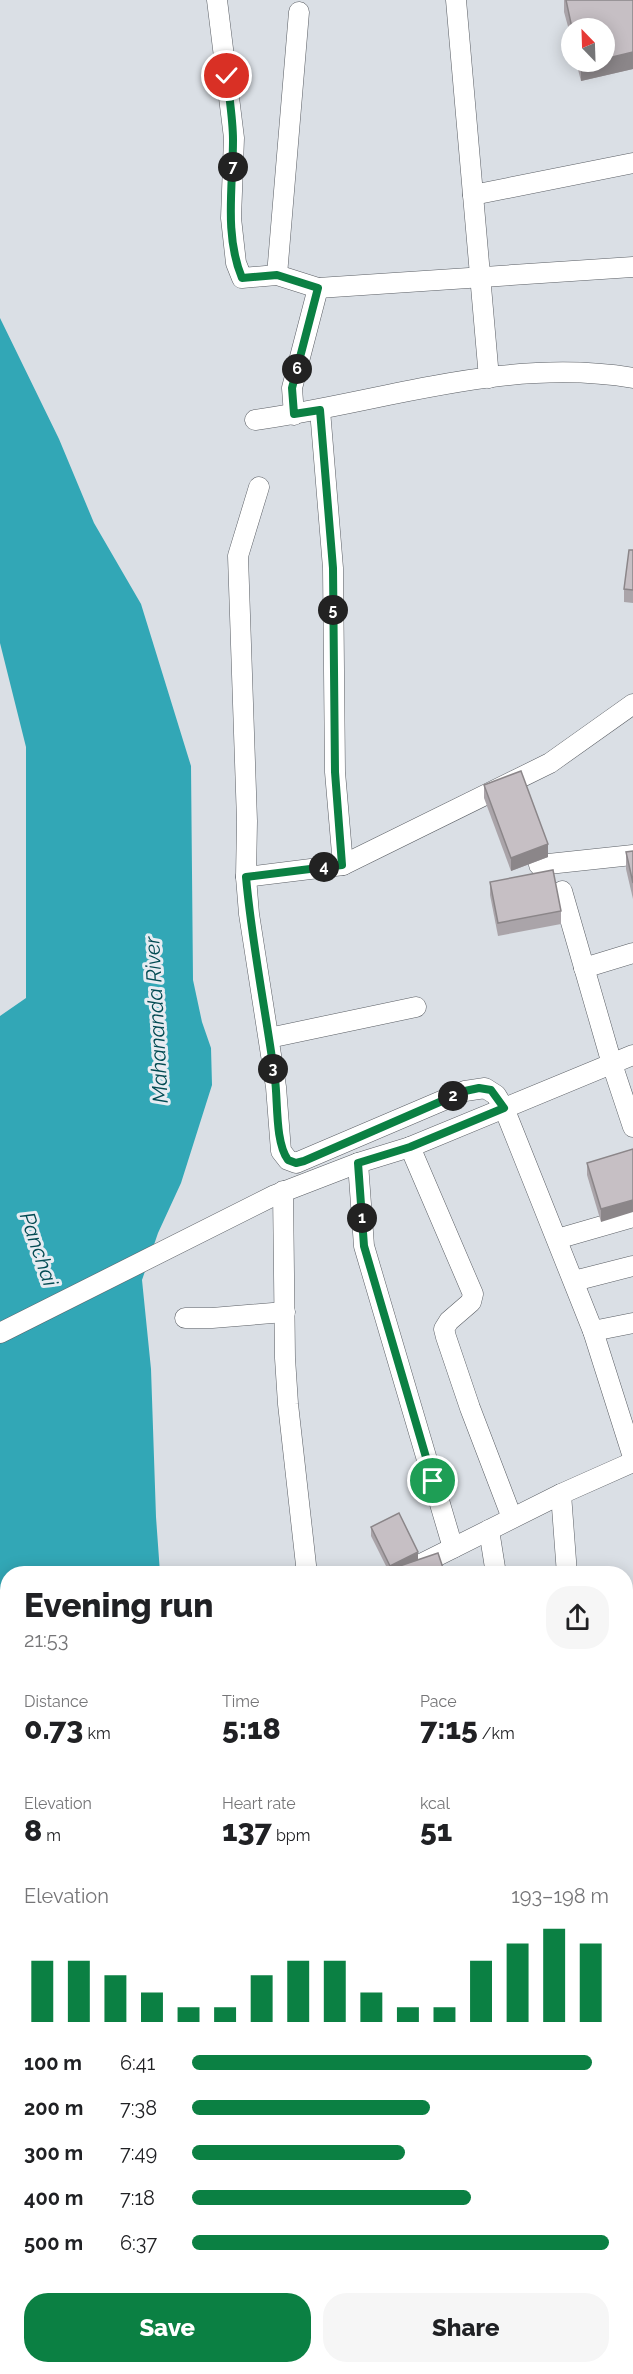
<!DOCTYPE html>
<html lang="en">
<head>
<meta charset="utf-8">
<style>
	body { margin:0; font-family:Raleway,sans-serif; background:#f6f6f6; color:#202124; height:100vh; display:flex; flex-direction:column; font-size:22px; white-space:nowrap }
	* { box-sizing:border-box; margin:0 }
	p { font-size:20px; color:#757577 }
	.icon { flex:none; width:33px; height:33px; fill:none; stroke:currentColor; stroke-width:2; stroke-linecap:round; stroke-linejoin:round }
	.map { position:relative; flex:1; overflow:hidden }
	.panel { position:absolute; left:0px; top:1566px; width:633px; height:808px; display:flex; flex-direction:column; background:#fff; border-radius:24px 24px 0 0; box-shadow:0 3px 15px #0003 }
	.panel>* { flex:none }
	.needle { width:39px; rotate:337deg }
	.buttons { position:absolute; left:561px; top:18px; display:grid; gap:12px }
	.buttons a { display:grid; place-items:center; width:54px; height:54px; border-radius:50%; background:#fff; box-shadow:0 3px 15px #0003; font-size:30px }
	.pin { position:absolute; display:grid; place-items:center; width:51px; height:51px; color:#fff; margin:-26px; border:3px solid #fff; border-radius:50%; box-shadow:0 2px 6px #0007 }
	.km { position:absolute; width:30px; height:30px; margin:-15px; border-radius:50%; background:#222; color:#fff; font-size:16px; line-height:30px; text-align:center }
	.round { display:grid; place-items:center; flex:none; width:63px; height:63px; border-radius:24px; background:#f6f6f6 }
	.summary { display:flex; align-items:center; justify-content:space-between; height:102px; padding:0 24px }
	h1 { font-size:33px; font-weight:800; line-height:45px }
	.figures { display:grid; grid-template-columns:repeat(3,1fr); gap:9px; height:102px; padding:6px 24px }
	.figures div { display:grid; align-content:center }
	.figures b { font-size:30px; font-weight:800 }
	.figures small { font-size:16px; font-weight:400 }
	.figures p { font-size:16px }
	.chart { height:168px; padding:12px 24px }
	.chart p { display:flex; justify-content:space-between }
	.chart svg { width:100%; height:108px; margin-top:6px; stroke:#0b8043; stroke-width:6 }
	.action { display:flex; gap:12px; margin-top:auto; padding:12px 24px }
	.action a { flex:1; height:69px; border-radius:24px; background:#0b8043; color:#fff; font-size:24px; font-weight:800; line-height:69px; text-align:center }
	.action a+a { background:#f6f6f6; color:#202124 }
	ul { padding:0 24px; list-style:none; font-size:20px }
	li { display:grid; grid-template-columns:96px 72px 1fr; align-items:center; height:45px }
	li i { height:15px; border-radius:8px; background:#0b8043 }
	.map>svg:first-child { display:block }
</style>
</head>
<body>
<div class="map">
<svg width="633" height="2374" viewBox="0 0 633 2374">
	<rect width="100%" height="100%" fill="#dadfe5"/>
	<g fill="#32a7b6">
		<path d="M0 318 59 439 94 523 141 604 191 766 193 980 202 1022 211 1048 212 1085 181 1183 158 1233 142 1280 151 1369 156 1517 160 1573 8 1574 7 2096 0 2059V1016L26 998V747L0 643Z"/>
		<path d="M92 2367H372L375 2374H95Z"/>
	</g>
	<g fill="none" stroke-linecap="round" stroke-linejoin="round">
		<g stroke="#5a5e64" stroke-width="21">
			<g id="street">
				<path d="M217 0 234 138 231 218 236 263 242 278 277 275 318 288 292 388 294 415"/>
				<path d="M456 0 489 378"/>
				<path d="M473 195 633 163"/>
				<path d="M277 275 299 12"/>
				<path d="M318 288 633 267"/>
				<path d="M320 410 333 568 335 772 343 865"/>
				<path d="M255 420C379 403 506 356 633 378"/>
				<path d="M259 487 238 556 247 821 246 877 249 914 276 1087 281 1151 288 1160 296 1163 465 1091 485 1088 496 1095 504 1108 593 1331 633 1457"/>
				<path d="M539 865 633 855"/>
				<path d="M246 877 343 865 550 763 633 704"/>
				<path d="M562 891 612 1064 633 1127"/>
				<path d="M584 968 633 953"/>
				<path d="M269 1038 416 1007"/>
				<path d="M410 1147 473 1294 471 1302 449 1321 444 1329 446 1337 470 1408 512 1518"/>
				<path d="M358 1163 364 1246 453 1548"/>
				<path d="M283 1191 285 1358 288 1404 307 1574"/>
				<path d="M557 1239 633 1217"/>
				<path d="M574 1281 633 1266"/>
				<path d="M185 1318H212L285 1312"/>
				<path d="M593 1331 633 1323"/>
				<path d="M0 1333 275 1195 358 1163 410 1147 633 1055"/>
				<path d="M561 1494 567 1574"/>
				<path d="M489 1530 496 1574"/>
				<path d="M401 1574 561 1494 633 1462"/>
				<path d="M626 2085 633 2103"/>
				<path d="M626 2120 633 2117"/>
				<path d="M0 2181 8 2212"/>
				<path d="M626 2203 633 2199"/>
				<path d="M626 2323 633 2319"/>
				<path d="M62 2367 65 2374"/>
				<path d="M582 2367 586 2374"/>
			</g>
		</g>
		<use href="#street" stroke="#fff" stroke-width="20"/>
	</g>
	<g fill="#aaa4a9">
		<path d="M564 0H633V69L581 81 576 62H604V28H572V41L564 12Z"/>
		<path d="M633 550V603L624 602V589Z"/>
		<path d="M484 785 548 857 511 871 484 798Z"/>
		<path d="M633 851V899L626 869V852Z"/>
		<path d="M490 882 561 911V924L498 936 490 895Z"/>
		<path d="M633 1149 601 1222 587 1175V1163Z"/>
		<path d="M371 1527 418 1560 445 1574H382V1572L388 1570 371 1536Z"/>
		<path d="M633 1957V2087L630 2081V2073L626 2063V1960Z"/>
	</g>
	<g fill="#8b8689">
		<path d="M633 52V69L581 81V65L594 62H604V59Z"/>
		<path d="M548 844V857L511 871V858Z"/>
		<path d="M633 1200V1212L601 1222V1209Z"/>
		<path d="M418 1552V1561L390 1574V1566Z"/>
		<path d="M633 2013V2030L626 2033V2017Z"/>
		<path d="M633 2059V2071L630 2068V2060Z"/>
	</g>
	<g fill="#c6bfc4" stroke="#8b8689" stroke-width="1.5">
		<path d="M566 0H633V52L604 59V28H572Z"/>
		<path d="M580 62H594L581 65Z"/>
		<path d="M629 550H633V590L624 589Z"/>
		<path d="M521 771 548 844 511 858 484 785Z"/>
		<path d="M633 851V883L626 852Z"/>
		<path d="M553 870 561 911 498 923 490 882Z"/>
		<path d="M633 1149V1200L601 1209 587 1163Z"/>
		<path d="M399 1513 418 1552 390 1566 371 1527Z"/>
		<path d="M438 1553 445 1574H383L382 1572Z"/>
		<path d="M633 1957V2013L626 2017V1960Z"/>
		<path d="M633 2022V2059L630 2060 626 2051V2025Z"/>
		<path d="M633 2067V2075L630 2068Z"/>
	</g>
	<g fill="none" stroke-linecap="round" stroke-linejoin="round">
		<g stroke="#fff" stroke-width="12">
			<path id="route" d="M227 76C229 97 233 119 233 140 233 186 224 235 242 278L277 275 318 288 292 388 294 414 320 410 333 568 335 772 342 865 246 877C252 945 266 1012 275 1079 278 1102 275 1142 288 1160L296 1163 304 1161 465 1091 479 1088 491 1090 504 1108 410 1147 358 1163 364 1246 433 1481"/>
		</g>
		<use href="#route" stroke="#0b8043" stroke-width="8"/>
	</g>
	<g text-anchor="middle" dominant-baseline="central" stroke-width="6" stroke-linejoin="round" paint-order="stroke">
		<g font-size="21" font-style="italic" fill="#024a52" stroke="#e7ecf2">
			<text transform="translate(156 1020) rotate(-93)">Mahananda River</text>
			<text transform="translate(39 1249) rotate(71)">Panchai</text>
		</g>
	</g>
</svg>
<div class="buttons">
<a><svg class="needle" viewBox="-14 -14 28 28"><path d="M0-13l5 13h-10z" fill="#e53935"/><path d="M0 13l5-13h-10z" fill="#757577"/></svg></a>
</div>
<div class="pin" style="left:433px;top:1481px;background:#1e9e55"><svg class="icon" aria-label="arrive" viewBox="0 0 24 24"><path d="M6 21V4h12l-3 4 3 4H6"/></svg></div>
<div class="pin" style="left:227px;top:76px;background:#d93025"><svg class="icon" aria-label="check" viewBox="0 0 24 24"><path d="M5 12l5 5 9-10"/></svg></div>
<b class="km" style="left:362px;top:1218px">1</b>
<b class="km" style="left:453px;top:1096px">2</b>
<b class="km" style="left:273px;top:1069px">3</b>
<b class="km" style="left:324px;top:867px">4</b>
<b class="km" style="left:333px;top:610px">5</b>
<b class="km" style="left:297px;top:369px">6</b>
<b class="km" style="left:233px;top:167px">7</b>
<section class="panel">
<div class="summary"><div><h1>Evening run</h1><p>21:53</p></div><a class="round"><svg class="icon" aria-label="share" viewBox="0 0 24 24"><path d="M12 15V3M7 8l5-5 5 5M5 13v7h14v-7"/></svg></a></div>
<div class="figures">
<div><p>Distance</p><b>0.73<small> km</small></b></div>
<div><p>Time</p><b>5:18</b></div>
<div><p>Pace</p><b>7:15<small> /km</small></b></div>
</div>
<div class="figures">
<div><p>Elevation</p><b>8<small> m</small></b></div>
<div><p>Heart rate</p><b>137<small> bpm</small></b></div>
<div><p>kcal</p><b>51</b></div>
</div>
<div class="chart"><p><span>Elevation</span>193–198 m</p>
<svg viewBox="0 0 160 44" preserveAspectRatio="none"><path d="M5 44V19M15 44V19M25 44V25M35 44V32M45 44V38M55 44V38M65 44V25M75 44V19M85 44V19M95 44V32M105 44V38M115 44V38M125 44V19M135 44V12M145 44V6M155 44V12"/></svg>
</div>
<ul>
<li><b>100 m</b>6:41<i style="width:96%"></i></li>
<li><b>200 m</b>7:38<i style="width:57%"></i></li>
<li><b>300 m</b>7:49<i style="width:51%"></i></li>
<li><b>400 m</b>7:18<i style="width:67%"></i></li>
<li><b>500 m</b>6:37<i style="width:100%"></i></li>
</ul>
<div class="action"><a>Save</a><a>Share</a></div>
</section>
</div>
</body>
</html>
